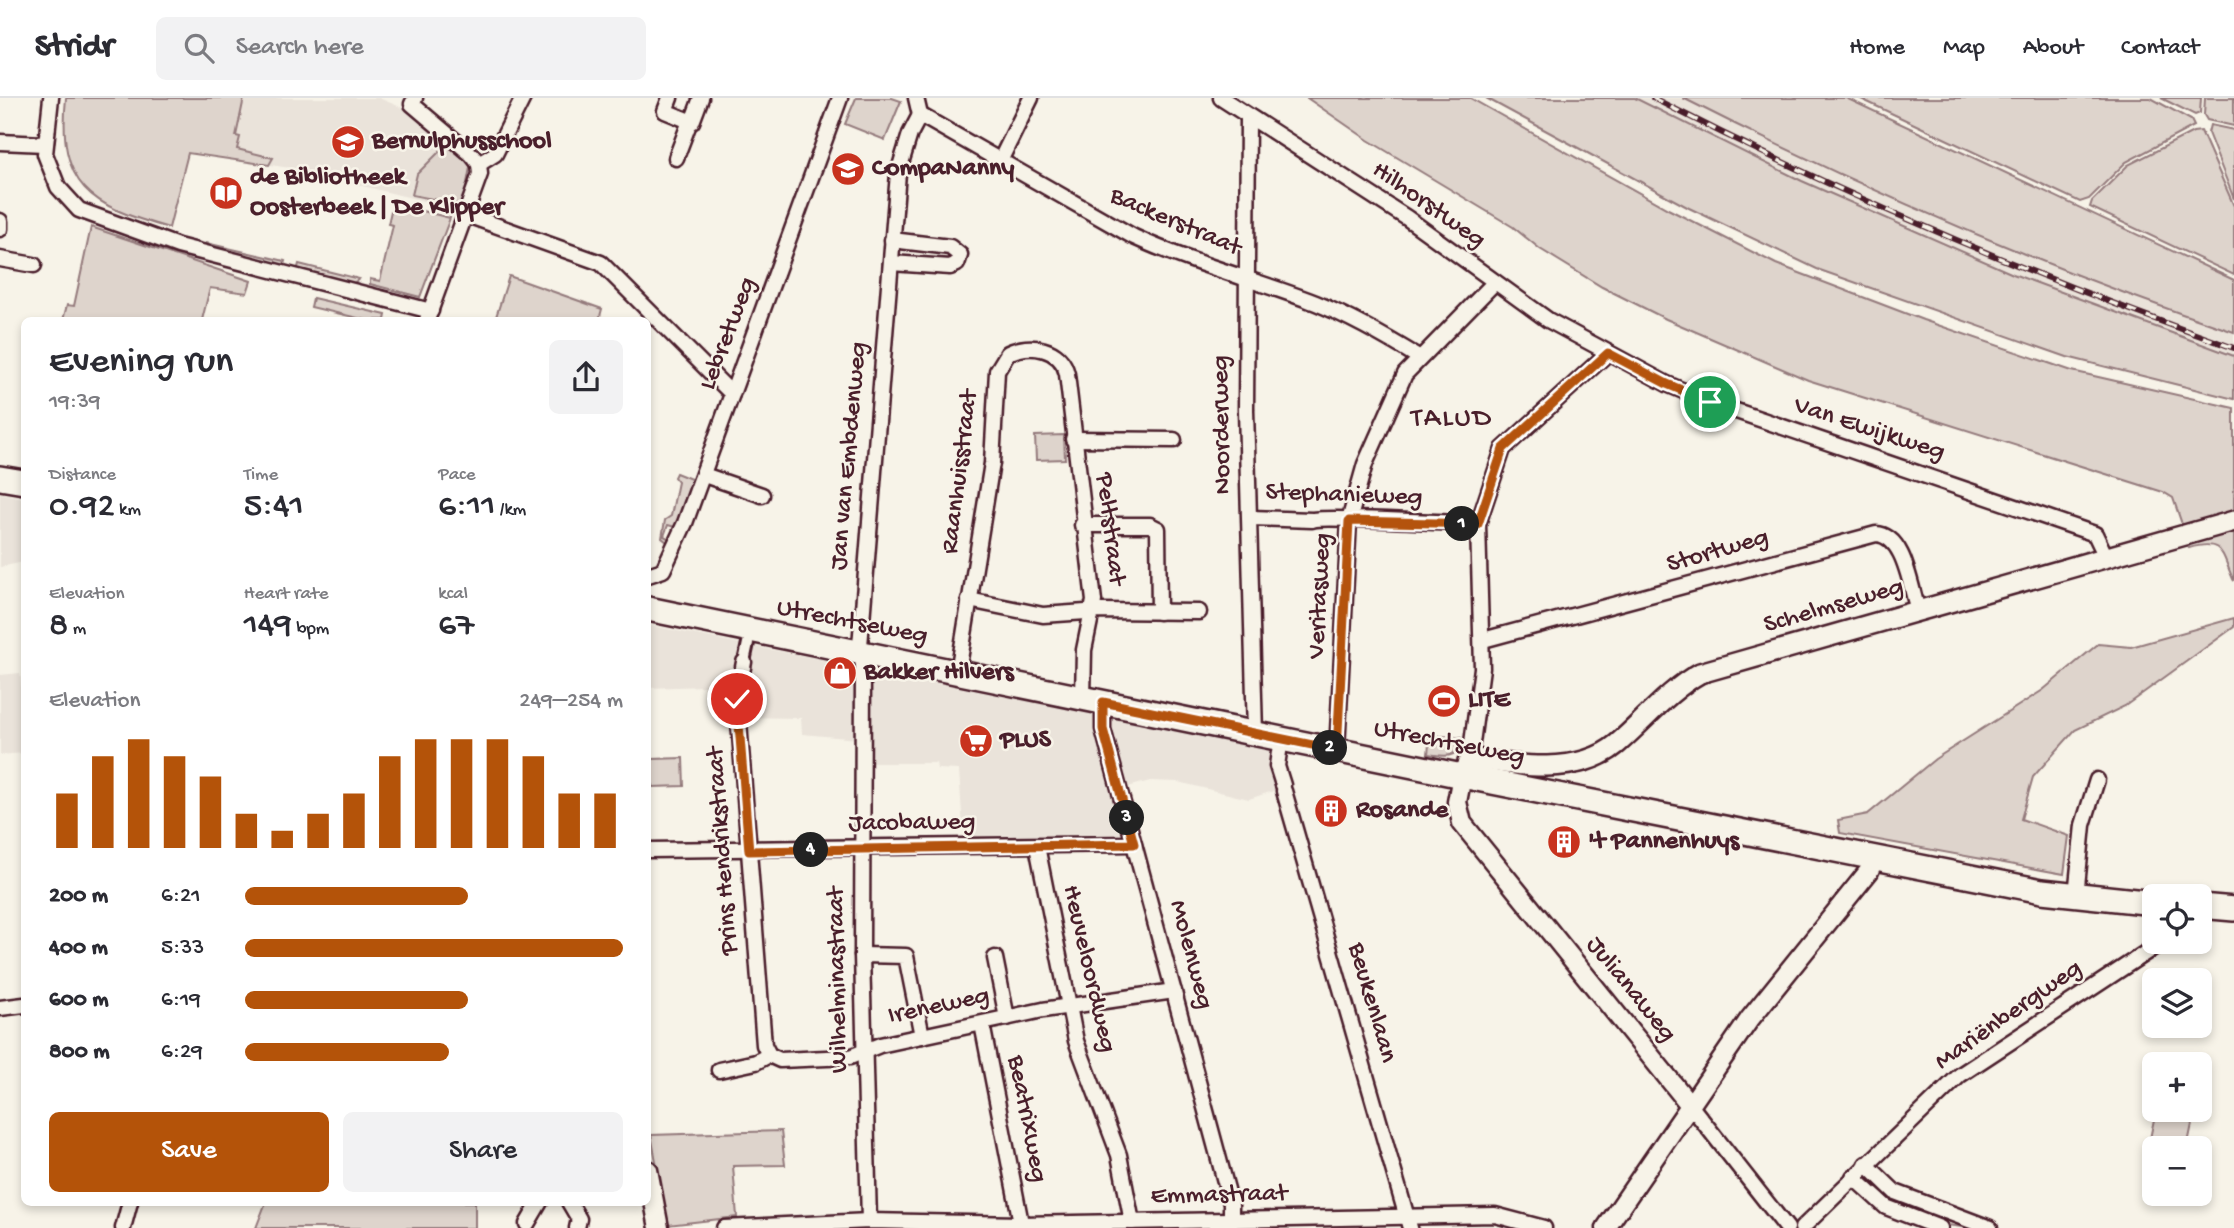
<!DOCTYPE html>
<html lang="en">
<head>
<meta charset="utf-8">
<style>
	body { margin:0; font-family:"Gochi Hand",sans-serif; background:#f2f2f3; color:#2b2b33; height:100vh; display:flex; flex-direction:column; font-size:26px; white-space:nowrap }
	* { box-sizing:border-box; margin:0 }
	p { font-size:23px; color:#7c7c81 }
	.icon { flex:none; width:38px; height:38px; fill:none; stroke:currentColor; stroke-width:2; stroke-linecap:round; stroke-linejoin:round }
	.map { position:relative; flex:1; overflow:hidden }
	.details { position:absolute; left:21px; top:219px; width:630px; height:889px; display:flex; flex-direction:column; background:#fff; border-radius:10px; box-shadow:0 4px 10px #0003 }
	.details>* { flex:none }
	.tools { position:absolute; left:2142px; top:786px; display:grid; gap:14px }
	.tools a { display:grid; place-items:center; width:70px; height:70px; border-radius:10px; background:#fff; box-shadow:0 4px 10px #0003; font-size:35px }
	.pin { position:absolute; display:grid; place-items:center; width:60px; height:60px; color:#fff; margin:-30px; border:4px solid #fff; border-radius:50%; box-shadow:0 2px 7px #0007 }
	.km { position:absolute; width:35px; height:35px; margin:-18px; border-radius:50%; background:#222; color:#fff; font-size:19px; line-height:35px; text-align:center }
	.round { display:grid; place-items:center; flex:none; width:74px; height:74px; border-radius:10px; background:#f2f2f3 }
	.summary { display:flex; align-items:center; justify-content:space-between; height:119px; padding:0 28px }
	h1 { font-size:38px; font-weight:600; line-height:52px }
	.stats { display:grid; grid-template-columns:repeat(3,1fr); gap:10px; height:119px; padding:7px 28px }
	.stats div { display:grid; align-content:center }
	.stats b { font-size:35px; font-weight:600 }
	.stats small { font-size:19px; font-weight:400 }
	.stats p { font-size:19px }
	.chart { height:196px; padding:14px 28px }
	.chart p { display:flex; justify-content:space-between }
	.chart svg { width:100%; height:126px; margin-top:7px; stroke:#b45309; stroke-width:6 }
	.button { display:flex; gap:14px; margin-top:auto; padding:14px 28px }
	.button a { flex:1; height:80px; border-radius:10px; background:#b45309; color:#fff; font-size:28px; font-weight:600; line-height:80px; text-align:center }
	.button a+a { background:#f2f2f3; color:#2b2b33 }
	ul { padding:0 28px; list-style:none; font-size:23px }
	li { display:grid; grid-template-columns:112px 84px 1fr; align-items:center; height:52px }
	li i { height:18px; border-radius:9px; background:#b45309 }
	header { display:flex; align-items:center; gap:42px; box-sizing:border-box; height:98px; padding:0 35px; background:#fff; border-bottom:2px solid #e1e1e2 }
	header strong { font-size:33px }
	nav { display:flex; gap:38px; margin-inline-start:auto; font-size:24px }
	.search { width:490px; height:63px; background:#f2f2f3; display:flex; align-items:center; gap:18px; box-sizing:border-box; padding:0 24px; border-radius:10px; color:#7c7c81; font-size:26px }
	.map>svg:first-child { display:block }
</style>
</head>
<body>
<header>
<strong>Stridr</strong>
<div class="search"><svg class="icon" aria-label="search" viewBox="0 0 24 24"><circle cx="10" cy="10" r="6"/><path d="M15 15l6 6"/></svg>Search here</div>
<nav><a>Home</a><a>Map</a><a>About</a><a>Contact</a></nav>
</header>
<div class="map">
<svg width="2234" height="1130" viewBox="0 0 2234 1130">
	<rect width="100%" height="100%" fill="#f7f3e8"/>
	<filter id="ink" filterUnits="userSpaceOnUse"><feTurbulence type="fractalNoise" baseFrequency=".0143" numOctaves="2"/><feDisplacementMap in="SourceGraphic" scale="14" xChannelSelector="R" yChannelSelector="G"/><feConvolveMatrix kernelMatrix="1 2 1 2 8 2 1 2 1" color-interpolation-filters="sRGB"/></filter>
	<g filter="url(#ink)">
		<g fill="#eae3da">
			<path d="M211 0H379L398 8 419 18 472 62 464 113 290 70 200 56Z"/>
			<path d="M1635 0H1683L1815 66 2010 150 2234 234V258L2013 176 1802 83Z"/>
			<path d="M0 395 24 400V464L0 469Z"/>
			<path d="M648 527 742 546 733 587 648 590V642Z"/>
			<path d="M752 548 857 568 858 641 802 636 801 620 745 619 743 600Z"/>
			<path d="M870 572 1093 616 1097 624 1122 735 1116 740 964 746 959 672 937 671 936 665H867Z"/>
			<path d="M20 575 24 611V655L0 657V577Z"/>
			<path d="M1111 620 1271 652 1279 691 1249 701 1178 684 1150 683 1124 690 1108 631Z"/>
		</g>
		<g fill="#ded4cc" stroke="#947a7c" stroke-width="2">
			<path d="M66 0H244L236 38 240 39 237 51 273 60 269 67 188 55 169 130C90 108 57 88 66 0Z"/>
			<path d="M856 0H892L901 3 885 42 845 26Z"/>
			<path d="M1307 0H1470L1668 111 1776 166 1923 222 2072 273 2234 310V419L2184 432 2173 400 2163 394 1808 282 1666 221 1602 189 1540 151 1513 129 1368 42Z"/>
			<path d="M1486 0H1635L1802 83 2013 176 2234 258V301L2067 259 1817 171 1689 110Z"/>
			<path d="M1683 0H1846L2234 182V234C2045 170 1860 90 1683 0Z"/>
			<path d="M1859 0H2151L2191 22 2194 28 2126 64 2089 101 2080 104Z"/>
			<path d="M2161 0H2201L2200 15 2195 17Z"/>
			<path d="M2205 0H2234V28L2207 22 2204 17Z"/>
			<path d="M2210 27 2234 32V101L2208 35Z"/>
			<path d="M2201 33 2234 108V177L2090 109 2092 103 2128 67 2193 34Z"/>
			<path d="M450 43 471 64 463 107 412 97 417 76Z"/>
			<path d="M402 108 450 120 420 199 370 186V181L380 183 393 127 388 126 391 113 401 115Z"/>
			<path d="M91 129 251 183 247 195 210 190 202 222H63L67 207 74 208Z"/>
			<path d="M206 145 285 163 284 167 273 166 204 148Z"/>
			<path d="M299 166 359 181 351 187 297 173Z"/>
			<path d="M509 178 602 211 599 222H495Z"/>
			<path d="M313 200 386 217 385 222H366L311 209Z"/>
			<path d="M1064 337 1065 361 1036 362 1035 338Z"/>
			<path d="M676 375 691 381 692 386 675 429 668 427 664 438 670 441 667 444 662 440 665 422 671 418 678 384 674 379Z"/>
			<path d="M2234 429V483C2221 456 2225 440 2189 450L2187 442Z"/>
			<path d="M2234 520V529L2125 608 2075 632 2033 679 2021 721 2069 738 2064 776 1840 735 1838 722 1868 716 1935 661 2043 592 2098 546 2131 549Z"/>
			<path d="M1430 637 1461 640 1462 645C1455 662 1443 658 1428 656Z"/>
			<path d="M683 660 684 688 652 689V661Z"/>
			<path d="M2156 1012H2195L2187 1050H2148Z"/>
			<path d="M781 1033 785 1067 733 1068 737 1119 668 1127 651 1037Z"/>
			<path d="M1873 1083 1876 1084 1981 1130C1933 1130 1906 1117 1870 1086Z"/>
			<path d="M266 1104H475V1130H256Z"/>
		</g>
		<g fill="none" stroke-linecap="round" stroke-linejoin="round">
			<g stroke="#4a1f2b" stroke-width="16">
				<path id="pedestrian" d="M744 564 748 545"/>
			</g>
			<g stroke="#4a1f2b" stroke-width="19">
				<g id="minor">
					<path d="M51 0 45 56 58 89 79 112 178 148 431 213"/>
					<path d="M415 0 412 6 472 57 479 66 480 76 427 222"/>
					<path d="M670 0 665 13 692 24 701 0"/>
					<path d="M916 0 920 17"/>
					<path d="M1221 0 1407 120 1548 222 1667 286 1710 304 2095 436 2106 459"/>
					<path d="M920 17 1134 139C1193 166 1256 182 1316 205 1353 220 1386 239 1420 260"/>
					<path d="M1248 19 1246 312 1255 635"/>
					<path d="M0 44 44 46"/>
					<path d="M676 60 690 23"/>
					<path d="M1001 61 1031 0"/>
					<path d="M479 66 495 56 523 0"/>
					<path d="M467 117 601 165 732 296"/>
					<path d="M0 123V131"/>
					<path d="M0 161 34 167"/>
					<path d="M891 165 950 169 957 166 960 157 950 149 892 142"/>
					<path d="M1073 341 1174 342"/>
					<path d="M704 377 762 397"/>
					<path d="M1251 420 1312 422C1321 418 1455 425 1478 426"/>
					<path d="M1082 427H1150L1158 431 1159 514"/>
					<path d="M648 477 663 472 685 425 840 0"/>
					<path d="M969 502 1043 517 1100 513 1199 514"/>
					<path d="M1483 542 1876 436C1905 437 1910 489 1918 512"/>
					<path d="M744 564 737 601 739 624 764 947 769 957"/>
					<path d="M958 574 992 365 997 273 1008 255C1030 245 1061 249 1067 276L1094 503 1084 552 1083 600"/>
					<path d="M1103 604V631L1231 1106V1123"/>
					<path d="M1281 640 1277 668 1283 687"/>
					<path d="M1337 652 1349 423 1365 366 1405 276 1495 184"/>
					<path d="M1470 660 1482 570 1478 426 1503 351 1608 255"/>
					<path d="M1284 693 1410 1130"/>
					<path d="M1037 748 1076 943 1119 1057 1132 1124"/>
					<path d="M648 752 1134 746"/>
					<path d="M2076 798 2083 727 2097 682"/>
					<path d="M862 857 906 858 922 938"/>
					<path d="M995 860 1007 920"/>
					<path d="M0 910 24 907"/>
					<path d="M982 926 1022 1130"/>
					<path d="M719 972 756 964 769 957 780 962 850 959 880 947 1043 912 1174 893"/>
					<path d="M1690 1007 1787 1130"/>
					<path d="M1866 1066 1895 1094 1990 1130"/>
					<path d="M1853 1079 1886 1109 1940 1130"/>
					<path d="M569 1104 579 1121 577 1130"/>
					<path d="M869 1123 862 857 863 568 860 548 898 75 910 36 920 17"/>
					<path d="M527 1126 540 1104"/>
					<path d="M123 1130 130 1104"/>
					<path d="M724 1130 869 1123 1021 1126 1495 1117 1544 1130"/>
					<path d="M1802 1130 1960 977 2162 844"/>
				</g>
			</g>
			<g stroke="#4a1f2b" stroke-width="23">
				<g id="tertiary">
					<path d="M1462 678 1457 704 1462 725 1690 1007"/>
					<path d="M648 1072 659 1130"/>
					<path d="M1606 1130 1749 922 1869 773 1875 759"/>
				</g>
			</g>
			<g stroke="#4a1f2b" stroke-width="24">
				<path id="secondary" d="M1462 678 1470 660C1517 668 1579 678 1617 646 1645 622 1668 593 1700 575L2234 423"/>
			</g>
			<g stroke="#4a1f2b" stroke-width="28">
				<g id="primary">
					<path d="M0 380 24 384"/>
					<path d="M648 511 1462 678 2042 793 2154 805"/>
					<path d="M2200 808 2234 811"/>
				</g>
			</g>
			<use href="#pedestrian" stroke="#f7f3e8" stroke-width="10"/>
			<use href="#minor" stroke="#f7f3e8" stroke-width="14"/>
			<use href="#tertiary" stroke="#f7f3e8" stroke-width="18"/>
			<use href="#secondary" stroke="#f7f3e8" stroke-width="19"/>
			<use href="#primary" stroke="#f7f3e8" stroke-width="23"/>
			<g stroke="#4a1f2b" stroke-width="6">
				<path id="rail" d="M1653 0C1841 97 2035 179 2234 250"/>
			</g>
			<use href="#rail" stroke="#f7f3e8" stroke-width="3.5" stroke-dasharray="10" stroke-linecap="butt"/>
		</g>
	</g>
	<g fill="none" stroke-linecap="round" stroke-linejoin="round" filter="url(#ink)">
		<g stroke="#fff" stroke-width="14">
			<path id="route" d="M737 601 749 753 1134 746 1103 631V604L1337 652 1349 423 1478 426 1503 351 1608 255 1667 286 1710 304"/>
		</g>
		<use href="#route" stroke="#b45309" stroke-width="9"/>
	</g>
	<defs>
		<g id="school-disc" transform="scale(1.75)"><circle r="9.5" fill="#c8321e" stroke="#f7f3e8"/><path d="M0-5L7-2L0 1L-7-2ZM-4 1L0 2.5L4 1V4Q0 6-4 4Z" fill="#fff"/></g>
		<g id="library-disc" transform="scale(1.75)"><circle r="9.5" fill="#c8321e" stroke="#f7f3e8"/><path d="M-6-4Q-3-5.5-.7-3.5V5Q-3 3-6 4ZM6-4Q3-5.5 .7-3.5V5Q3 3 6 4Z" fill="#fff"/></g>
		<g id="shop-disc" transform="scale(1.75)"><circle r="9.5" fill="#c8321e" stroke="#f7f3e8"/><path d="M-5-2.5h2.3a2.7 3.5 0 0 1 5.4 0H5L5.5 6h-11ZM-1.5-2.5h3a1.5 2.3 0 0 0-3 0Z" fill="#fff"/></g>
		<g id="stadium-disc" transform="scale(1.75)"><circle r="9.5" fill="#c8321e" stroke="#f7f3e8"/><path d="M0-5a6.5 5 0 1 0 0 10a6.5 5 0 1 0 0-10ZM-3.5-1.8h7v3.6h-7Z" fill="#fff"/></g>
		<g id="supermarket-disc" transform="scale(1.75)"><circle r="9.5" fill="#c8321e" stroke="#f7f3e8"/><path d="M-6-5.5h2.5l.6 2H6L4.5 2H-2.5L-4.4-4H-6ZM-1.5 3.2a1.3 1.3 0 1 0 .1 0ZM3 3.2a1.3 1.3 0 1 0 .1 0Z" fill="#fff"/></g>
		<g id="building-disc" transform="scale(1.75)"><circle r="9.5" fill="#c8321e" stroke="#f7f3e8"/><path d="M-4-6H4V6H1V3H-1V6H-4ZM-2.5-4.3h1.7v1.8h-1.7ZM.8-4.3h1.7v1.8H.8ZM-2.5-1h1.7V.8h-1.7ZM.8-1h1.7V.8H.8Z" fill="#fff"/></g>
	</defs>
	<g fill-rule="evenodd">
		<use href="#school-disc" x="348" y="44"/>
		<use href="#school-disc" x="848" y="71"/>
		<use href="#library-disc" x="226" y="95"/>
		<use href="#shop-disc" x="840" y="575"/>
		<use href="#stadium-disc" x="1444" y="603"/>
		<use href="#supermarket-disc" x="976" y="643"/>
		<use href="#building-disc" x="1331" y="713"/>
		<use href="#building-disc" x="1564" y="744"/>
	</g>
	<g text-anchor="middle" dominant-baseline="central" stroke-width="5" stroke-linejoin="round" paint-order="stroke">
		<g font-size="26" font-weight="bold" fill="#4a1f2b" stroke="#f7f3e8" text-anchor="start">
			<text x="372" y="44">Bernulphusschool</text>
			<text x="872" y="71">CompaNanny</text>
			<text x="250" y="80">de Bibliotheek<tspan x="250" dy="30">Oosterbeek | De Klipper</tspan></text>
			<text x="864" y="575">Bakker Hilvers</text>
			<text x="1468" y="603">LITE</text>
			<text x="1000" y="643">PLUS</text>
			<text x="1356" y="713">Rosande</text>
			<text x="1588" y="744">'t Pannenhuys</text>
		</g>
		<g font-size="26" fill="#4a1f2b" stroke="#f7f3e8">
			<text transform="translate(1428 108) rotate(35)">Hilhorstweg</text>
			<text transform="translate(1175 125) rotate(23)">Backerstraat</text>
			<text transform="translate(729 236) rotate(-69)">Lebretweg</text>
			<text transform="translate(1223 327) rotate(-91)">Noorderweg</text>
			<text transform="translate(1869 332) rotate(18)">Van Ewijkweg</text>
			<text transform="translate(850 358) rotate(-85)">Jan van Embdenweg</text>
			<text transform="translate(961 374) rotate(-83)">Raanhuisstraat</text>
			<text transform="translate(1344 398) rotate(2)">Stephanieweg</text>
			<text transform="translate(1109 431) rotate(83)">Peltstraat</text>
			<text transform="translate(1718 454) rotate(-16)">Stortweg</text>
			<text transform="translate(1321 498) rotate(-87)">Veritasweg</text>
			<text transform="translate(1834 509) rotate(-16)">Schelmseweg</text>
			<text transform="translate(852 525) rotate(11)">Utrechtseweg</text>
			<text transform="translate(1449 646) rotate(11)">Utrechtseweg</text>
			<text transform="translate(912 726) rotate(-1)">Jacobaweg</text>
			<text transform="translate(724 753) rotate(-94)">Prins Hendrikstraat</text>
			<text transform="translate(1190 857) rotate(75)">Molenweg</text>
			<text transform="translate(1088 871) rotate(77)">Heuveloordweg</text>
			<text transform="translate(839 882) rotate(-91)">Wilhelminastraat</text>
			<text transform="translate(1630 892) rotate(51)">Julianaweg</text>
			<text transform="translate(1371 905) rotate(74)">Beukenlaan</text>
			<text transform="translate(939 909) rotate(-12)">Ireneweg</text>
			<text transform="translate(2009 918) rotate(-35)">Mariënbergweg</text>
			<text transform="translate(1026 1021) rotate(79)">Beatrixweg</text>
			<text transform="translate(1219 1098) rotate(-1)">Emmastraat</text>
		</g>
		<g font-size="28" letter-spacing="2" fill="#4a1f2b" stroke="#f7f3e8">
			<text x="1452" y="321">TALUD</text>
		</g>
	</g>
</svg>
<div class="tools">
<a><svg class="icon" aria-label="locate" viewBox="0 0 24 24"><circle cx="12" cy="12" r="6"/><path d="M12 2v4M12 18v4M2 12h4M18 12h4"/></svg></a>
<a><svg class="icon" aria-label="layers" viewBox="0 0 24 24"><path d="M12 4l9 5-9 5-9-5zM3 14l9 5 9-5"/></svg></a>
<a>+</a>
<a>−</a>
</div>
<div class="pin" style="left:1710px;top:304px;background:#1e9e55"><svg class="icon" aria-label="arrive" viewBox="0 0 24 24"><path d="M6 21V4h12l-3 4 3 4H6"/></svg></div>
<div class="pin" style="left:737px;top:601px;background:#d93025"><svg class="icon" aria-label="check" viewBox="0 0 24 24"><path d="M5 12l5 5 9-10"/></svg></div>
<b class="km" style="left:1462px;top:426px">1</b>
<b class="km" style="left:1330px;top:650px">2</b>
<b class="km" style="left:1127px;top:720px">3</b>
<b class="km" style="left:811px;top:752px">4</b>
<section class="details">
<div class="summary"><div><h1>Evening run</h1><p>19:39</p></div><a class="round"><svg class="icon" aria-label="share" viewBox="0 0 24 24"><path d="M12 15V3M7 8l5-5 5 5M5 13v7h14v-7"/></svg></a></div>
<div class="stats">
<div><p>Distance</p><b>0.92<small> km</small></b></div>
<div><p>Time</p><b>5:41</b></div>
<div><p>Pace</p><b>6:11<small> /km</small></b></div>
</div>
<div class="stats">
<div><p>Elevation</p><b>8<small> m</small></b></div>
<div><p>Heart rate</p><b>149<small> bpm</small></b></div>
<div><p>kcal</p><b>67</b></div>
</div>
<div class="chart"><p><span>Elevation</span>249–254 m</p>
<svg viewBox="0 0 160 44" preserveAspectRatio="none"><path d="M5 44V25M15 44V12M25 44V6M35 44V12M45 44V19M55 44V32M65 44V38M75 44V32M85 44V25M95 44V12M105 44V6M115 44V6M125 44V6M135 44V12M145 44V25M155 44V25"/></svg>
</div>
<ul>
<li><b>200 m</b>6:21<i style="width:59%"></i></li>
<li><b>400 m</b>5:33<i style="width:100%"></i></li>
<li><b>600 m</b>6:19<i style="width:59%"></i></li>
<li><b>800 m</b>6:29<i style="width:54%"></i></li>
</ul>
<div class="button"><a>Save</a><a>Share</a></div>
</section>
</div>
</body>
</html>
